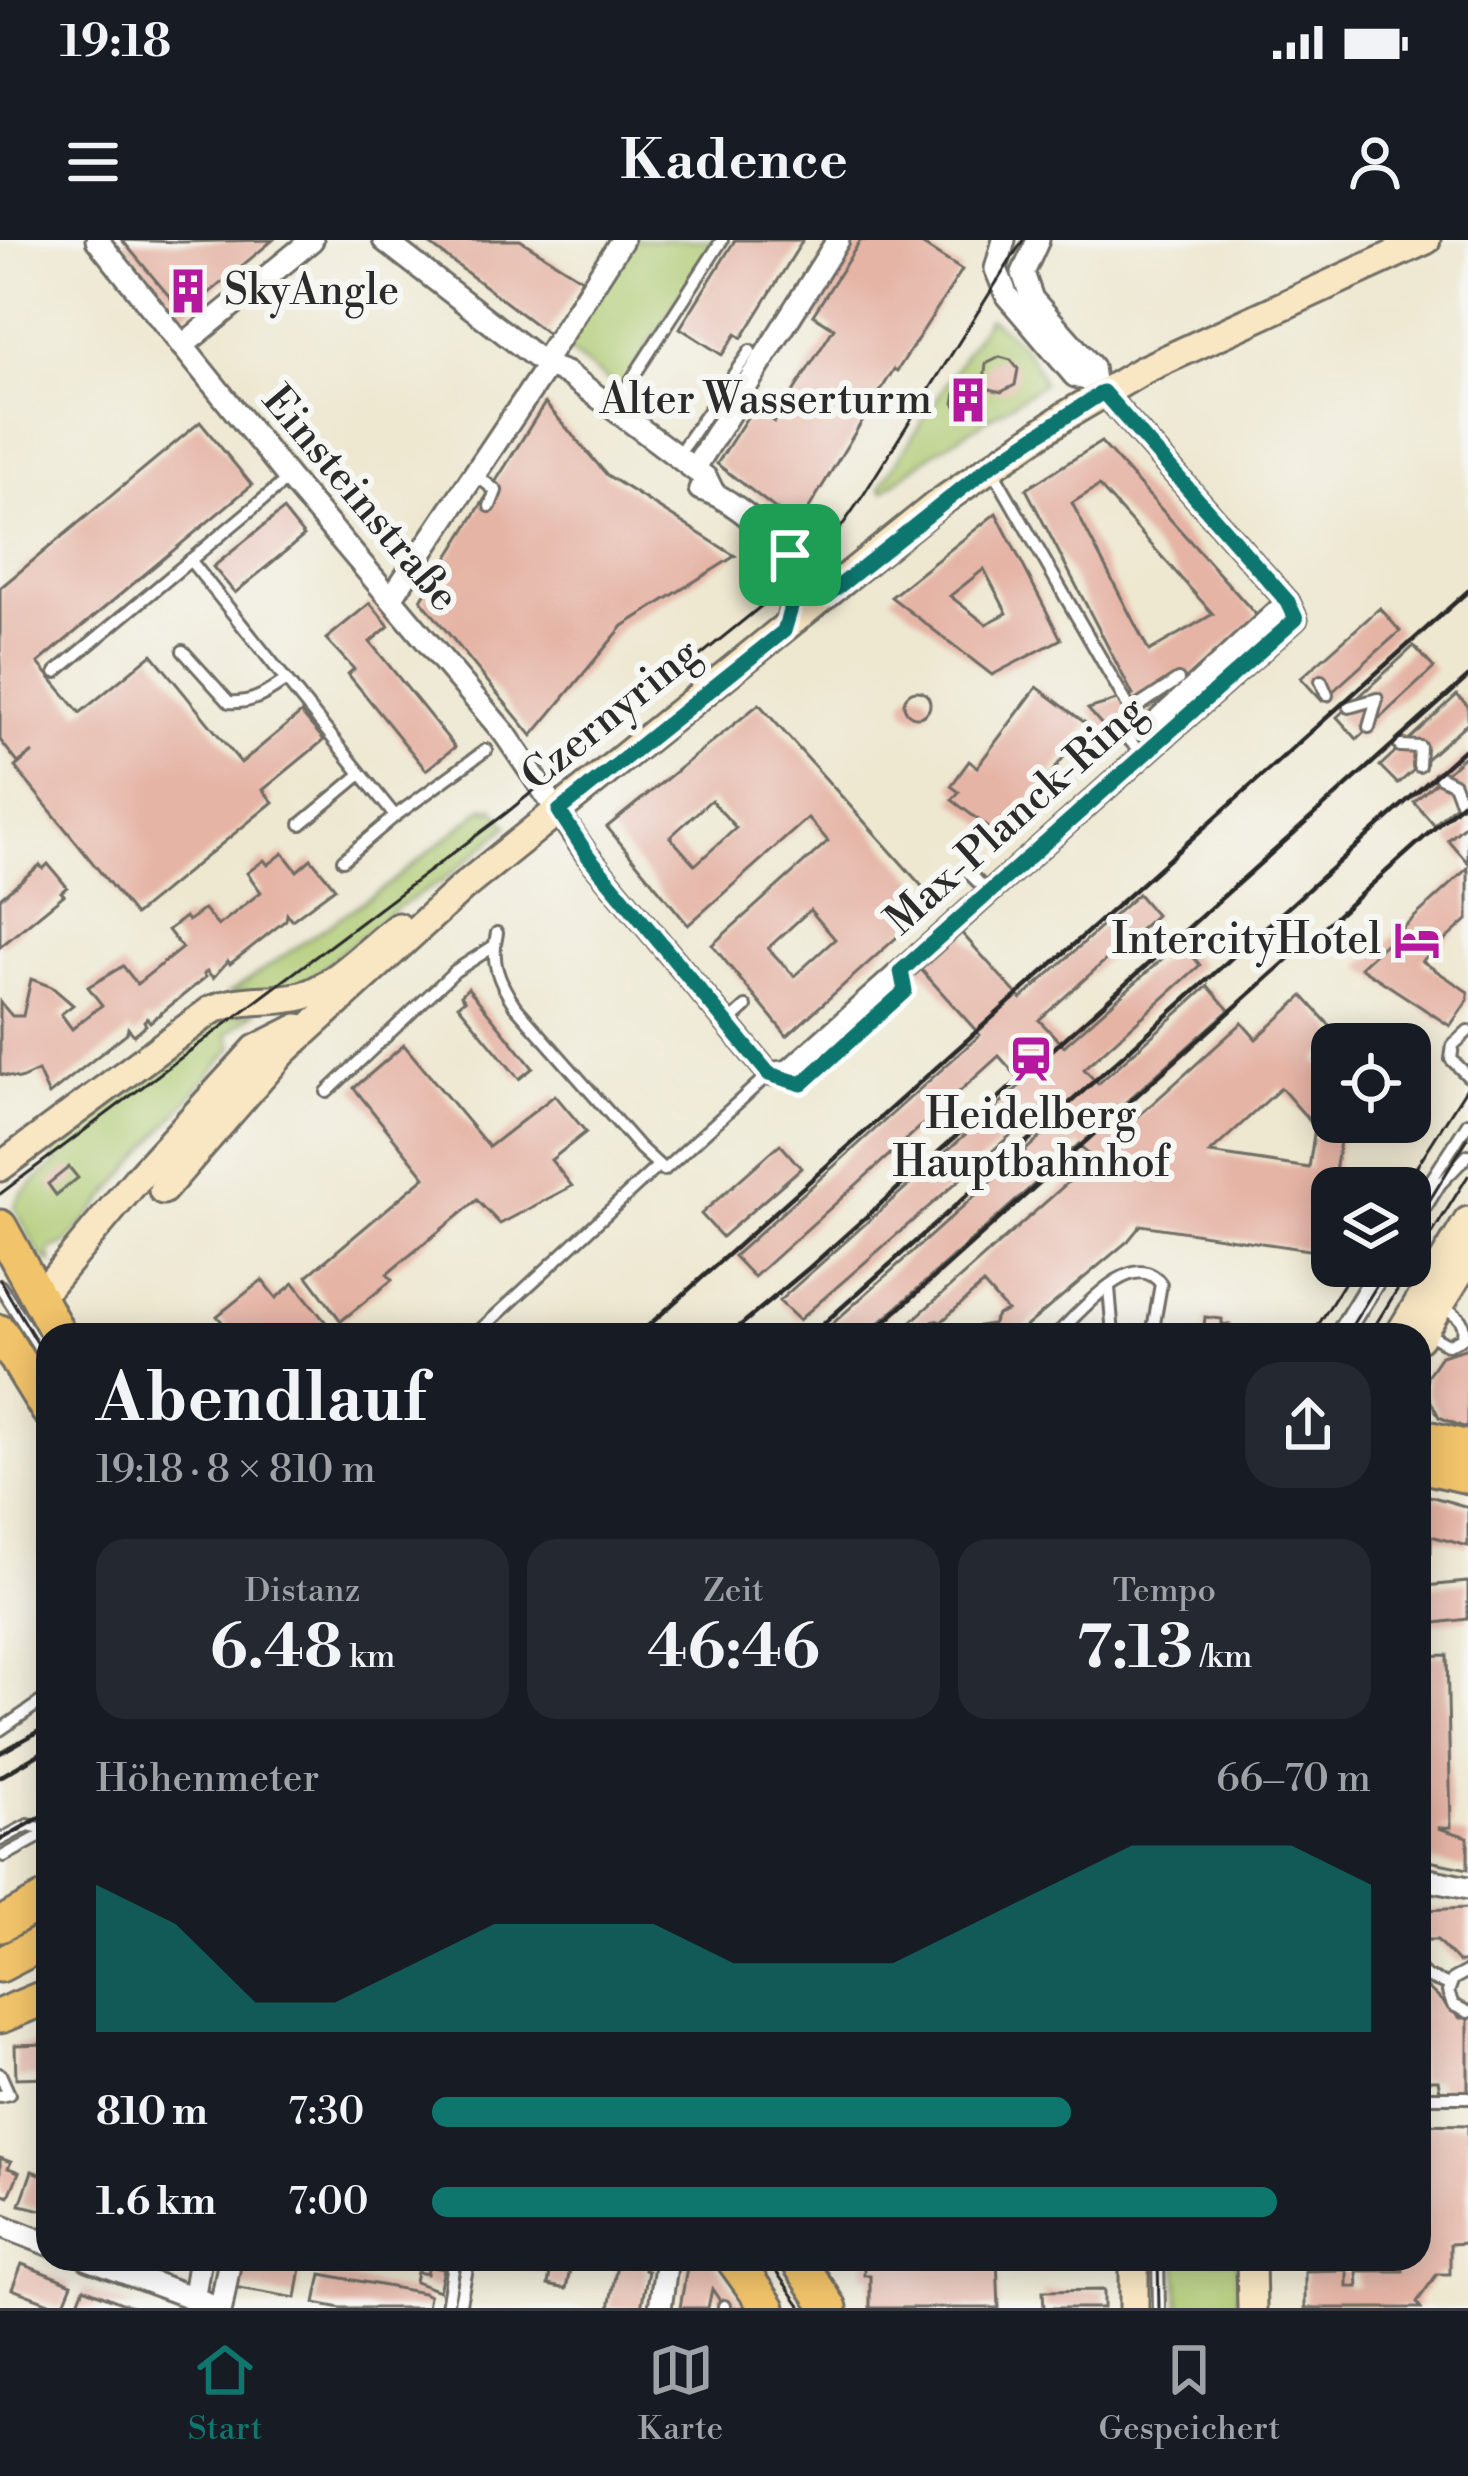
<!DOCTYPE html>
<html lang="de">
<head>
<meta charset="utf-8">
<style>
	body { margin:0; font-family:"Libre Bodoni",serif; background:#242831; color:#f1f3f6; height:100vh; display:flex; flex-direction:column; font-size:45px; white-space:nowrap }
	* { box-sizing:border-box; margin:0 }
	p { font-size:39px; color:#9ea1a6 }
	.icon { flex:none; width:66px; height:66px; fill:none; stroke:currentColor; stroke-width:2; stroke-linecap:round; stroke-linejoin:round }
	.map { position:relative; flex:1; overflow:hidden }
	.drawer { position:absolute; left:36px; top:1083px; width:1395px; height:948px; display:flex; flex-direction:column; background:#171b24; border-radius:36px; box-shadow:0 6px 30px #0003 }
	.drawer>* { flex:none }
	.fabs { position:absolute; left:1311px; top:783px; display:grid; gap:24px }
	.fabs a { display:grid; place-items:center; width:120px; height:120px; border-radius:24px; background:#171b24; box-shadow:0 6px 30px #0003; font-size:60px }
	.pin { position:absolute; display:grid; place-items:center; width:102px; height:102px; color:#fff; margin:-51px; border-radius:24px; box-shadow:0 6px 18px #0006 }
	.round { display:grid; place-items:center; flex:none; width:126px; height:126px; border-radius:36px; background:#242831 }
	.overview { display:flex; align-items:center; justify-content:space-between; height:204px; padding:0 60px }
	h1 { font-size:66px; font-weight:700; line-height:90px }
	.stats { display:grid; grid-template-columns:repeat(3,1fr); gap:18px; height:204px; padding:12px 60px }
	.stats div { display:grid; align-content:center; border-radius:30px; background:#242831; text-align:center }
	.stats b { font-size:60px; font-weight:700 }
	.stats small { font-size:33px; font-weight:400 }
	.stats p { font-size:33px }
	.chart { height:336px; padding:24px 60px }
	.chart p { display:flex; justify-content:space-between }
	.chart svg { width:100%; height:216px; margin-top:12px; fill:#0f766e; opacity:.7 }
	ul { padding:0 60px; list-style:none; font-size:39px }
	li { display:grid; grid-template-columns:192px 144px 1fr; align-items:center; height:90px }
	li i { height:30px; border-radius:15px; background:#0f766e }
	.status { display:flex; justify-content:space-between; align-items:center; height:84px; padding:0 60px; background:#171b24; direction:ltr }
	.status svg { height:33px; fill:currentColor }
	header { display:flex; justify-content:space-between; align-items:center; height:156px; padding:0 60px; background:#171b24; font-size:54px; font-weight:700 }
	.menu { display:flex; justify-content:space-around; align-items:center; height:168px; border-top:3px solid #363941; background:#171b24; font-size:33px; color:#9ea1a6 }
	.menu a { display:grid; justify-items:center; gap:6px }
	.menu .selected { color:#0f766e }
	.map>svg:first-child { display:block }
</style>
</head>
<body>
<div class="status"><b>19:18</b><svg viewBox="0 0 49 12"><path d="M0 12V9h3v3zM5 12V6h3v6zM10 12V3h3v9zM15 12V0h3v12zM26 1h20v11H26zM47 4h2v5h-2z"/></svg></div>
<header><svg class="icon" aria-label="menu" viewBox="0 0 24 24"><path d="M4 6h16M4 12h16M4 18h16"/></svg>Kadence<svg class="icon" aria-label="person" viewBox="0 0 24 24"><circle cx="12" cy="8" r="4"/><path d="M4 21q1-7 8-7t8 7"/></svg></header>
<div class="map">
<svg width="1468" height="2068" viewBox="0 0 1468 2068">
	<rect width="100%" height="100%" fill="#f6f6f2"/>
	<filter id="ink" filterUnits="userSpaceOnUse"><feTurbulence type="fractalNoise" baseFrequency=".00833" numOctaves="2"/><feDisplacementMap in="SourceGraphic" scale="24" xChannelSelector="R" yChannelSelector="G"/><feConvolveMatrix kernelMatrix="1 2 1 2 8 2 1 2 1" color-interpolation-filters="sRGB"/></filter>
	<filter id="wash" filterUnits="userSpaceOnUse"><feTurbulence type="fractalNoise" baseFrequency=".004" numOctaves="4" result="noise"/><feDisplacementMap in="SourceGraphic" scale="48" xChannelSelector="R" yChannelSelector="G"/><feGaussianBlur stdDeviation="2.7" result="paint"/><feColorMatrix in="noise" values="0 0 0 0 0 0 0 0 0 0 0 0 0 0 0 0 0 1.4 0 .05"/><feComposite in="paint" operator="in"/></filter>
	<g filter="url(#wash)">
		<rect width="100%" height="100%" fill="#eee8d1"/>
		<g fill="#adc970" stroke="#6c7a4e" stroke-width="3">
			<path d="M628 0H715L621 150 562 106Z"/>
			<path d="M988 78C1013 94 1035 115 1043 144L932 214 884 251 880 248Z"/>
			<path d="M485 567 488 571 493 567 508 586 444 640 398 667 308 740 294 750 229 753 392 642Z"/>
			<path d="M257 771 227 794 233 807 67 1003 50 1010 51 1023 39 1013 14 967 22 953 57 922 45 904 213 778Z"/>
			<path d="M1177 2019H1237L1238 2068H1179Z"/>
		</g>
		<g id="blocks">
			<g fill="#e5b4a5" fill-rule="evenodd">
				<path d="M122 0 180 2 273 0 184 74Z"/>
				<path d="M424 0H520L582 39 548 94Z"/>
				<path d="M735 0H803L742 98 736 94 722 115 680 88Z"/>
				<path d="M861 0H915L962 30 897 131 894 129 798 286 717 224 753 168 774 182 834 88 813 75Z"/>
				<path d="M1000 117 1011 120 1018 129 1015 145 1001 152 990 149 981 156V166L974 173 960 172 954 163 956 153 965 147 975 148 984 141 986 124Z"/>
				<path d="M545 163 607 235 735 316 623 386 532 496 421 360Z"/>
				<path d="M200 182 252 245 38 423 80 473 152 414 241 523 301 473 324 500 263 550 273 562 135 675 15 527 33 512 18 523 0 500V348Z"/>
				<path d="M1101 202 1257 376 1117 502 1088 469 1133 455 1026 249ZM1099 246 1213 374 1149 411 1072 263Z"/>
				<path d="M283 270 304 296 235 353 213 327Z"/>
				<path d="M996 273 1061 399 992 435 891 357ZM984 329 1007 373 986 384 950 356Z"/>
				<path d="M370 363 389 386 370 402 455 507 426 530 348 434 354 429 326 399Z"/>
				<path d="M1380 368 1400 391 1322 461 1301 438Z"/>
				<path d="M1414 406 1434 428 1357 499 1337 477Z"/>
				<path d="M1037 447 1088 485 1027 565 1035 570 1017 595 1009 589 1002 598 952 560 959 552 951 546 969 521 977 527Z"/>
				<circle cx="917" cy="464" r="13"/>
				<path d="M1457 455 1468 466V482L1398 544 1380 526Z"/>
				<path d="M759 464 936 662 787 796 712 705 828 601 808 578 688 685 607 587ZM711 560 736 588 695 625 670 597ZM810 670 835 699 794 736 768 708Z"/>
				<path d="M1468 513V553L1434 585 1414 562Z"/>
				<path d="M1468 583V623L1448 600Z"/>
				<path d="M283 613 297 631 311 619 335 648 292 680 287 674 286 680 230 724 228 721 213 738 207 731 204 734 206 737 150 782 147 778 144 781 146 785 134 795 128 788 127 793 49 855 38 831 20 839 0 834V762L12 776H23L31 739 52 747 73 765 61 774 72 789 102 765 88 747 123 726 137 744 182 708 168 690 185 677 188 681 204 669 218 686 261 652 247 633 264 620 268 625Z"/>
				<path d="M48 624 67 647 61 652 64 655 0 707V658L40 625 43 629Z"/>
				<path d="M1468 628V679L1422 721 1468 752V760L1450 786 1360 727Z"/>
				<path d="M1138 654 1156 675 1039 780 1064 806 1181 702 1200 725 1084 829 1098 844 1208 746 1229 770 1119 868 1132 882 1242 783 1256 799 1303 756 1341 798 1316 820 1332 837V882H1343L1327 982 1332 983V997L1325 996 1322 1012 1141 985 1128 1001 1023 1089 1022 1095 979 1092V1086L992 1084 997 1075 1007 1071 983 1044 927 1095H896L1093 920 1079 904 866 1095H820L1058 881 1044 866 799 1080 779 1061 1023 843 999 816 754 1037 734 1016 980 795 918 726 958 689 1021 759ZM1281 848 1315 887 1309 928 1210 913Z"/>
				<path d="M468 748 533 828 519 839 458 765 465 760 461 755Z"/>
				<path d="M404 805 489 907 555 855 586 892 551 920 572 946 500 984 477 960 387 1034 392 1040 341 1081 307 1036 425 937 354 848Z"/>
				<path d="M780 904 801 928 722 997 701 974Z"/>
				<path d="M69 927 78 938 56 955 48 944Z"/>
				<path d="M262 1040 276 1058 294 1043 336 1095H233L217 1076Z"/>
				<path d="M1205 1077 1222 1079V1084L1230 1085 1229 1095H1203Z"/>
				<path d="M1468 1108V1186L1463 1187 1439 1177 1426 1152 1427 1136 1441 1116Z"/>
				<path d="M1419 1253 1468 1267V1306L1424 1294V1299H1431V1312H1424V1346L1468 1342V1379L1419 1385Z"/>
				<path d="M1447 1415 1451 1587 1438 1588 1468 1597V1629L1419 1619V1416Z"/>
				<path d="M1419 1660H1425V1670L1468 1668V1722H1458L1437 1700H1419Z"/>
				<path d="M1419 1748H1428L1460 1778H1468V1851H1440L1438 1840H1419Z"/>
				<path d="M48 1804V1837L16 1838 15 1805Z"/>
				<path d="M1419 1884 1468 1885V2003L1450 2004V2034H1437L1417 2062 1421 2068H1305V2031L1347 2030V2047H1358L1357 2031H1403V2019H1419Z"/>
				<path d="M0 1918 11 1922 8 1928 19 1932 9 1956 0 1953Z"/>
				<path d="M32 1931 47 1937 46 1971 20 1965Z"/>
				<path d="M239 2019H267L266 2022 283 2026 284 2019 302 2022 296 2058 234 2047Z"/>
				<path d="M520 2019H572L566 2049 548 2045 550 2033 518 2027Z"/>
				<path d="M618 2019H647L644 2030 648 2031 641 2068H609Z"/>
				<path d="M692 2019H711L747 2068H725L712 2049 708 2068H680L688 2022Z"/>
				<path d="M864 2019H997L999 2068H870V2035H864Z"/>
				<path d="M22 2024 72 2044 62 2068 12 2049Z"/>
				<path d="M429 2026 444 2029 439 2051 415 2042 417 2032 427 2034Z"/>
				<path d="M321 2034 423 2053 429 2056 427 2068H341L315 2063Z"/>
				<path d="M84 2048 134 2068H76Z"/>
				<path d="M1104 2050V2068H1044L1043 2051Z"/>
			</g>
		</g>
	</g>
	<g filter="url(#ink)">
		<use href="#blocks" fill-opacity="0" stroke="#6f6d65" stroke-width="3"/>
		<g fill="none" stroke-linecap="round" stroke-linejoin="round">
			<g stroke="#6f6d65" stroke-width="16">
				<g id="lane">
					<path d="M613 168 722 0"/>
					<path d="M677 216 750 111"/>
					<path d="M992 229 1131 471 1178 440"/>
					<path d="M475 234 496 251 490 266"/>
					<path d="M190 320 395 576"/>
					<path d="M183 411 229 462C253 464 267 453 286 440"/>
					<path d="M56 432 289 238"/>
					<path d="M1321 441 1327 455"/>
					<path d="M1349 467 1377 459 1369 487"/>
					<path d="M1125 495 1133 504"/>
					<path d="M1400 506 1420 507 1419 526"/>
					<path d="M1440 537 1454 544 1460 560"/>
					<path d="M301 584 361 534"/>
					<path d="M343 620 395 576 486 510"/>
					<path d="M966 630 979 643"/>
					<path d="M497 693C490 722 499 742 515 766L640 908 664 930 769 834 802 844 905 751 901 731"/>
					<path d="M727 784 746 767"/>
					<path d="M1468 791 1453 805 1451 819 1468 836"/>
					<path d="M327 852 455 731 494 706"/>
					<path d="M1410 973 1468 883"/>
					<path d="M1410 992 1440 944 1468 915"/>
					<path d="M0 1046 39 1107"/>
					<path d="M1109 1048 1113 1095"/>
					<path d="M936 1087 943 1095"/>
					<path d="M1423 1091 1448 1105 1462 1098C1468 1081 1456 1075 1443 1066"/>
					<path d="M475 1095 657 927"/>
					<path d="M1056 1095C1079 1074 1134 1005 1161 1044L1152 1095"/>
					<path d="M1335 1095 1377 1026"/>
					<path d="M1346 1095 1389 1026"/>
					<path d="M0 1490 48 1457"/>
					<path d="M0 1600 28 1585 48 1590"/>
					<path d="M4 1616 48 1592"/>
					<path d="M1419 1729 1427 1737 1450 1745"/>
					<path d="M1468 1731 1453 1739 1448 1752 1453 1765 1468 1772"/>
					<path d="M0 1834 9 1854 0 1856"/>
					<path d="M1419 1857H1468"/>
					<path d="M1158 2019 1159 2068"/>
					<path d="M724 2066V2068"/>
					<path d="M447 2068 454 2023 451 2019"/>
					<path d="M459 2068 469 2019"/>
				</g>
			</g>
			<g stroke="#6f6d65" stroke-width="27">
				<g id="street">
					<path d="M97 0 289 238 505 494 588 616 769 834"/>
					<path d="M384 0 547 126 566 133 706 238 713 252"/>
					<path d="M1004 0 996 29 1007 56 1075 136 1094 141"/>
					<path d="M182 106 312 0"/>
					<path d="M543 123 622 0"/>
					<path d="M694 229 838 0"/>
					<path d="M700 249C740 258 800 324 828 355"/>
					<path d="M392 357 547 126"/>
					<path d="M785 388 798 344 792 321"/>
					<path d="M1160 479 1288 362"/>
					<path d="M769 834 789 831 1296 379 1288 362 1103 152 1094 141 1092 127 1032 59 1023 33 1038 0"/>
					<path d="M1419 1638 1468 1648"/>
					<path d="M0 1985 48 2004"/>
					<path d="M88 2019 220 2068"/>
					<path d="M193 2060 200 2019"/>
					<path d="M221 2068 230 2019"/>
					<path d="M660 2068 667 2019"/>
				</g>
			</g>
			<g stroke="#6f6d65" stroke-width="33">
				<g id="secondary">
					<path d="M0 927 210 771C236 756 275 764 305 755 333 747 373 706 398 687"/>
					<path d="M163 950 284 811 462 648 935 266 1065 176 1143 130 1426 0"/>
					<path d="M38 1058 138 938 256 809 298 788"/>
					<path d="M1399 1095 1468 981"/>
					<path d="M1419 1098 1468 1019"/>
					<path d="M1134 2019V2068"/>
					<path d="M1251 2019 1252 2068"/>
				</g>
			</g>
			<g stroke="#6f6d65" stroke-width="39">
				<g id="primary">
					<path d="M0 987 59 1095"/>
					<path d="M0 1092 48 1170"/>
					<path d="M1419 1196 1468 1208"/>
					<path d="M1419 1225 1468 1236"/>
					<path d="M0 1685 48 1658"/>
					<path d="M0 1725 48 1700"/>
					<path d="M0 1776 48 1756"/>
					<path d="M733 2019 768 2068"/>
					<path d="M797 2019 830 2068"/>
				</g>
			</g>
			<use href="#lane" stroke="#fff" stroke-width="10"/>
			<use href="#street" stroke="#fff" stroke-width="21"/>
			<use href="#secondary" stroke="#f9e7c3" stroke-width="27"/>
			<use href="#primary" stroke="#f1c36a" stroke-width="33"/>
			<g stroke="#2b2b2b" stroke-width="3">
				<path d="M1403 948 1468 846"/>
				<path d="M0 954 505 574 797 337 833 299 864 254 1023 0"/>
				<path d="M1410 992 1468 898"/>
				<path d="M0 1040 48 1121"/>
				<path d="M1312 1095 1355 1026"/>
				<path d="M1346 1095 1389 1026"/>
				<path d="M1369 1095 1468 936"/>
				<path d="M767 2019 802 2068"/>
				<path d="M1158 2019 1159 2068"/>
			</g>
			<g stroke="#2b2b2b" stroke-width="4.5">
				<path d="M638 1095 1468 351"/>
				<path d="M729 1095 809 1028 1468 437"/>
				<path d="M811 1095 1468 506"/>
				<path d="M870 1095 1468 558"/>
				<path d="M0 1513 48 1486"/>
				<path d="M0 1537 48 1509"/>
				<path d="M0 1600 48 1573"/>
			</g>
		</g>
	</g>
	<g fill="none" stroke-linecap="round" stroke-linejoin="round" filter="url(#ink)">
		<g stroke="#fff" stroke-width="24">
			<path id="route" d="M1103 152 1288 362 1296 379 901 731 905 751 802 844 769 834 588 616 559 571 784 391 798 344 790 315 828 355 990 226Z"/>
		</g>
		<use href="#route" stroke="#0f766e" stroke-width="15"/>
	</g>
	<defs>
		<g id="building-bare" transform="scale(3.6)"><path d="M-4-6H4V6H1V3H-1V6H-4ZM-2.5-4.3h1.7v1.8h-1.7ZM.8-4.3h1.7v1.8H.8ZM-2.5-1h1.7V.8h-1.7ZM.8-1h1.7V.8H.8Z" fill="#b5179e" stroke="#f6f6f2" stroke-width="2.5" paint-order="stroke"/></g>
		<g id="hotel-bare" transform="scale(3.6)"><path d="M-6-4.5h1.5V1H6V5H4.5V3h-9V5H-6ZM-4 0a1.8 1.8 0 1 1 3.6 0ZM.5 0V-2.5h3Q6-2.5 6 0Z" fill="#b5179e" stroke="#f6f6f2" stroke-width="2.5" paint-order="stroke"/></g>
		<g id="station-bare" transform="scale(3.6)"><path d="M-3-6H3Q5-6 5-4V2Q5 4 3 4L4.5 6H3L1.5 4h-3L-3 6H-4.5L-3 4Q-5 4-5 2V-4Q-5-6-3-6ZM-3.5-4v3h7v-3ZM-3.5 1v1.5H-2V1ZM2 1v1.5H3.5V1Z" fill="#b5179e" stroke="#f6f6f2" stroke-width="2.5" paint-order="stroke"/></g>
	</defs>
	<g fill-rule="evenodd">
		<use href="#building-bare" x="188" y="51"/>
		<use href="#building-bare" x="968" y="160"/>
		<use href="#hotel-bare" x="1417" y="700"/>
		<use href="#station-bare" x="1031" y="819"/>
	</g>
	<g text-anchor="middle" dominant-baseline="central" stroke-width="12" stroke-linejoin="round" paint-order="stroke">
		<g font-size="42" fill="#2b2b2b" stroke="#f6f6f2" text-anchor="end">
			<text x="224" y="51" text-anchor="start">SkyAngle</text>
			<text x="932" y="160">Alter Wasserturm</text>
			<text x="1381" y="700">IntercityHotel</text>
			<text x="1031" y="875" text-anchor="middle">Heidelberg<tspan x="1031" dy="48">Hauptbahnhof</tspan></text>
		</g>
		<g font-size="42" fill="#2b2b2b" stroke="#f6f6f2">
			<text transform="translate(360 259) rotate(50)">Einsteinstraße</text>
			<text transform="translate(611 475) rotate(-39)">Czernyring</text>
			<text transform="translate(1016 576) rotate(-42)">Max-Planck-Ring</text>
		</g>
	</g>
</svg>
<div class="fabs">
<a><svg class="icon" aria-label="locate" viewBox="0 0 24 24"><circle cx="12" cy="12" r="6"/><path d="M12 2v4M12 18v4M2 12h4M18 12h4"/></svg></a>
<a><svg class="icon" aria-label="layers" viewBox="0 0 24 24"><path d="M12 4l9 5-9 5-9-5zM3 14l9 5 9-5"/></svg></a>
</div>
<div class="pin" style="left:790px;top:315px;background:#1e9e55"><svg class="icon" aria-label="arrive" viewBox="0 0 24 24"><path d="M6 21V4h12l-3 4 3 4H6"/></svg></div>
<section class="drawer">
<div class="overview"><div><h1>Abendlauf</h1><p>19:18 · 8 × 810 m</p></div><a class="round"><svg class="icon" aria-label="share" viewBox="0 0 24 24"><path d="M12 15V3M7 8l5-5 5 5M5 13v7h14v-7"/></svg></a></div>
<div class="stats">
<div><p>Distanz</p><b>6.48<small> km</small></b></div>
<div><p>Zeit</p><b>46:46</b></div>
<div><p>Tempo</p><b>7:13<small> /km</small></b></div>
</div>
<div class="chart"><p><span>Höhenmeter</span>66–70 m</p>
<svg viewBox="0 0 160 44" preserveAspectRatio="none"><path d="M0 44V14L10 22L20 38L30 38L40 30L50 22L60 22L70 22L80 30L90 30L100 30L110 22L120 14L130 6L140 6L150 6L160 14V44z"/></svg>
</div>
<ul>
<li><b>810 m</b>7:30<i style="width:68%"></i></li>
<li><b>1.6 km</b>7:00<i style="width:90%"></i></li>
</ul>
</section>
</div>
<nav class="menu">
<a class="selected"><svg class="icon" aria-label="home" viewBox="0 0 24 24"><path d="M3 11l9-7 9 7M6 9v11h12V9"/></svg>Start</a>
<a><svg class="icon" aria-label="map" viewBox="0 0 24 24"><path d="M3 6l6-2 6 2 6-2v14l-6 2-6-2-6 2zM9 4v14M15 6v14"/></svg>Karte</a>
<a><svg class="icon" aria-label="saved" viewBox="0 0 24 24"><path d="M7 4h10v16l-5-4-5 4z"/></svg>Gespeichert</a>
</nav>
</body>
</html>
